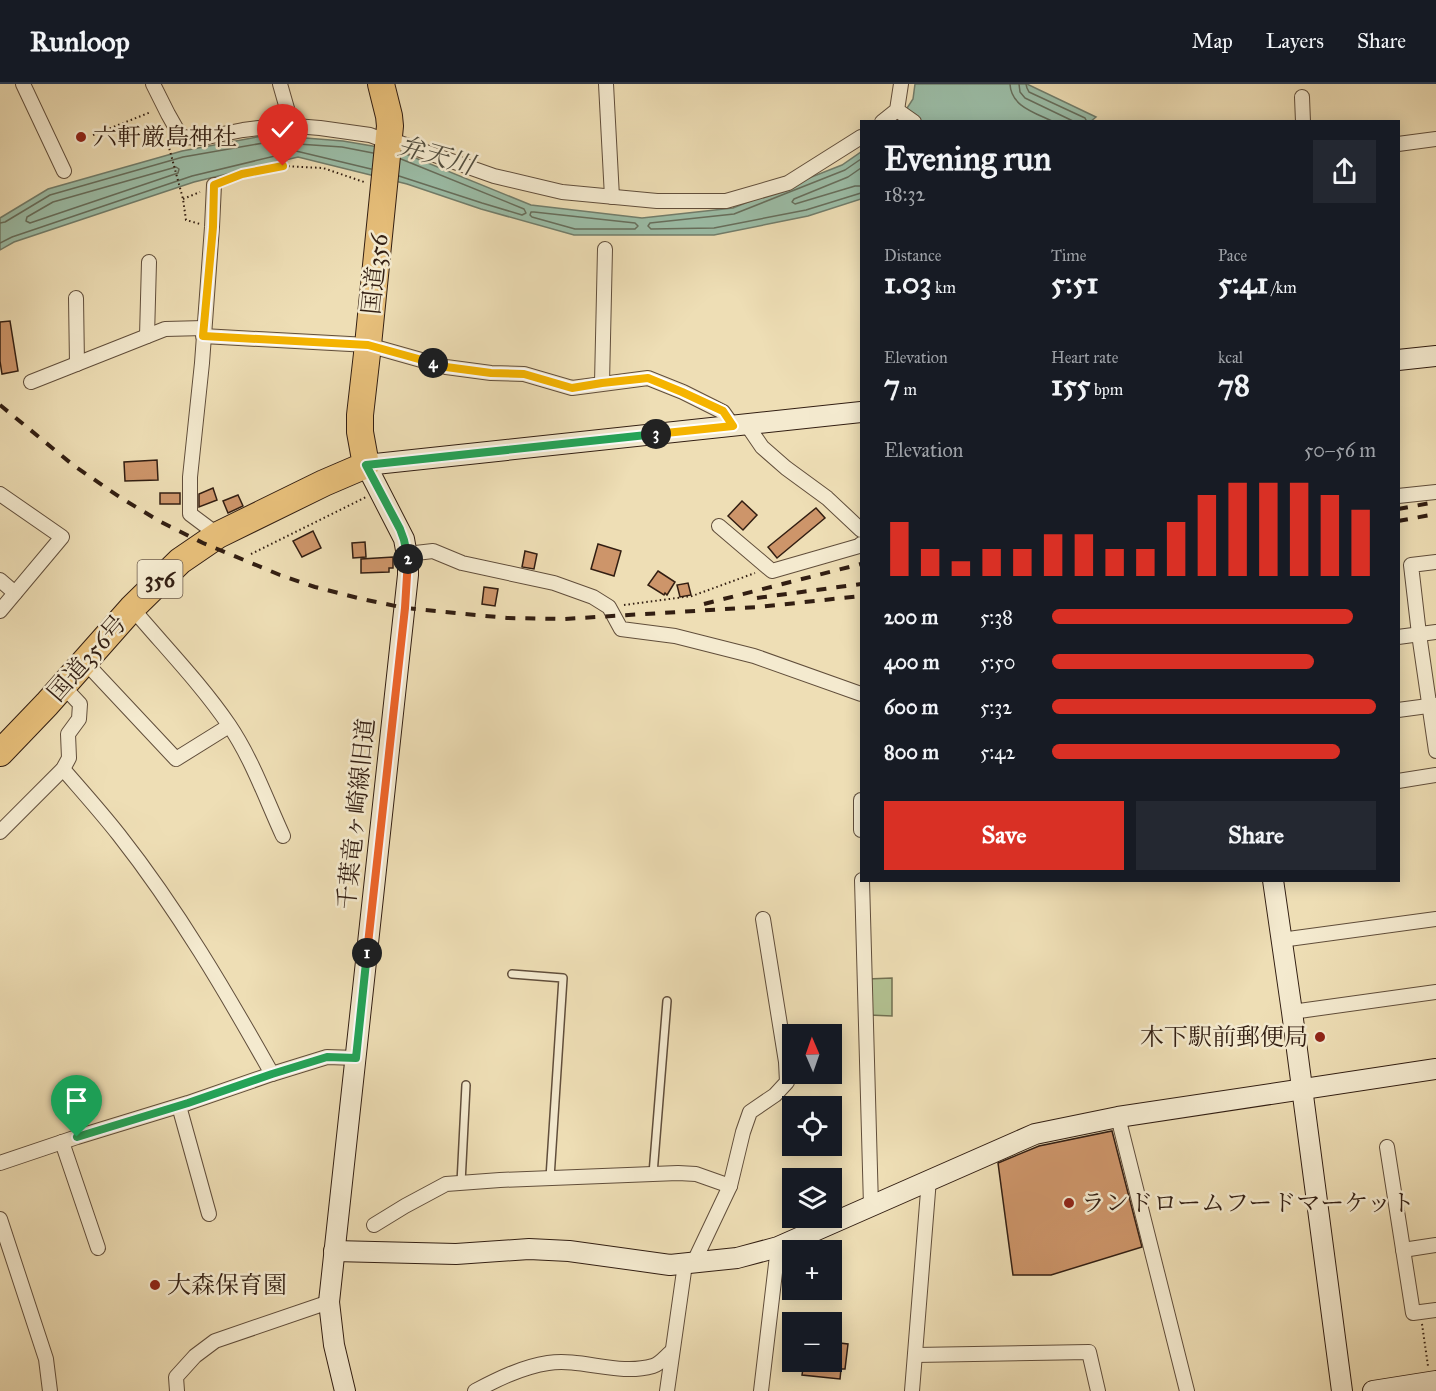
<!DOCTYPE html>
<html lang="en">
<head>
<meta charset="utf-8">
<style>
	body { margin:0; font-family:"IM FELL Great Primer","Noto Serif JP",serif; background:#242831; color:#f1f3f6; height:100vh; display:flex; flex-direction:column; font-size:22px; white-space:nowrap }
	* { box-sizing:border-box; margin:0 }
	p { font-size:20px; color:#9ea1a6 }
	.icon { flex:none; width:33px; height:33px; fill:none; stroke:currentColor; stroke-width:2; stroke-linecap:round; stroke-linejoin:round }
	.map { position:relative; flex:1; overflow:hidden }
	.details { position:absolute; left:860px; top:36px; width:540px; height:762px; display:flex; flex-direction:column; background:#171b24; border-radius:0px; box-shadow:0 3px 15px #0003 }
	.details>* { flex:none }
	.needle { width:39px; rotate:358deg }
	.fabs { position:absolute; left:782px; top:940px; display:grid; gap:12px }
	.fabs a { display:grid; place-items:center; width:60px; height:60px; border-radius:0px; background:#171b24; box-shadow:0 3px 15px #0003; font-size:30px }
	.pin { position:absolute; display:grid; place-items:center; width:51px; height:51px; color:#fff; margin:-62px -26px; border-radius:50% 50% 50% 0; rotate:-45deg; box-shadow:0 0 6px #0007 }
	.pin .icon { rotate:45deg }
	.km { position:absolute; width:30px; height:30px; margin:-15px; border-radius:50%; background:#222; color:#fff; font-size:16px; line-height:30px; text-align:center }
	.round { display:grid; place-items:center; flex:none; width:63px; height:63px; border-radius:0px; background:#242831 }
	.headline { display:flex; align-items:center; justify-content:space-between; height:102px; padding:0 24px }
	h1 { font-size:33px; font-weight:800; line-height:45px }
	.metrics { display:grid; grid-template-columns:repeat(3,1fr); gap:9px; height:102px; padding:6px 24px }
	.metrics div { display:grid; align-content:center }
	.metrics b { font-size:30px; font-weight:800 }
	.metrics small { font-size:16px; font-weight:400 }
	.metrics p { font-size:16px }
	.chart { height:168px; padding:12px 24px }
	.chart p { display:flex; justify-content:space-between }
	.chart svg { width:100%; height:108px; margin-top:6px; stroke:#d93025; stroke-width:6 }
	.button { display:flex; gap:12px; margin-top:auto; padding:12px 24px }
	.button a { flex:1; height:69px; border-radius:0px; background:#d93025; color:#fff; font-size:24px; font-weight:800; line-height:69px; text-align:center }
	.button a+a { background:#242831; color:#f1f3f6 }
	ul { padding:0 24px; list-style:none; font-size:20px }
	li { display:grid; grid-template-columns:96px 72px 1fr; align-items:center; height:45px }
	li i { height:15px; border-radius:8px; background:#d93025 }
	header { display:flex; align-items:center; gap:36px; box-sizing:border-box; height:84px; padding:0 30px; background:#171b24; border-bottom:2px solid #363941 }
	header strong { font-size:28px }
	nav { display:flex; gap:33px; margin-inline-start:auto; font-size:21px }
	.map>svg:first-child { display:block }
</style>
</head>
<body>
<header>
<strong>Runloop</strong>
<nav><a>Map</a><a>Layers</a><a>Share</a></nav>
</header>
<div class="map">
<svg width="1436" height="1307" viewBox="0 0 1436 1307">
	<rect width="100%" height="100%" fill="#eedeb5"/>
	<filter id="stains"><feTurbulence type="fractalNoise" baseFrequency=".00333" numOctaves="4"/><feColorMatrix values="0 0 0 0 .2 0 0 0 0 .09 0 0 0 0 .02 0 0 0 .5 -.17"/></filter>
	<radialGradient id="worn" r=".72"><stop offset=".6" stop-color="#630" stop-opacity="0"/><stop offset="1" stop-color="#630" stop-opacity=".3"/></radialGradient>
	<path fill="#b3c292" stroke="#727052" stroke-width="1.5" d="M892 894V932L869 931 867 895Z"/>
	<g fill="#9bbda7" stroke="#717d6b" stroke-width="1.5">
		<path d="M915 0H1027L1096 33 1090 38H898L913 15Z"/>
		<path d="M268 51 343 57 396 66 531 121 642 134 733 124 842 81 861 68V115L808 132 714 151H574L481 125 407 100 298 73 194 98 14 158 0 166V134L48 105 182 67Z"/>
	</g>
	<g fill="none" stroke-linecap="round" stroke-linejoin="round">
		<g stroke="#666e5c" stroke-width="1.5">
			<path d="M1010 0C1011 23 1036 29 1054 38"/>
			<path d="M1019 0 1020 8 1025 14 1075 38"/>
			<path d="M1026 0 1027 4 1029 8 1085 34 1087 38"/>
			<path d="M861 75 845 86 734 130 650 139 648 142 651 145 714 144 806 126 861 109"/>
			<path d="M176 83 179 85 178 89 30 139 26 137 27 133 53 118Z"/>
			<path d="M861 84 848 93 794 115 792 118 795 120 855 102H861"/>
			<path d="M399 92 482 119 522 131 526 129 524 125 401 75"/>
			<path d="M531 128H534L635 139 638 142 635 145H575L532 133 530 131Z"/>
			<path d="M0 139 5 138 50 111 183 73 269 58 342 63 373 69"/>
			<path d="M0 159 12 153 192 92 296 67 371 85"/>
		</g>
	</g>
	<g fill="#cd956a" stroke="#321e12" stroke-width="1.5">
		<path d="M10 237 18 287 2 290 0 277V238Z"/>
		<path d="M157 376 158 396 125 397 124 378Z"/>
		<path d="M213 404 217 416 199 423V410Z"/>
		<rect x="160" y="409" width="20" height="11"/>
		<path d="M238 411 243 422 228 429 223 417Z"/>
		<path d="M742 417 757 431 743 446 728 432Z"/>
		<path d="M816 424 825 434 777 474 768 463Z"/>
		<path d="M313 447 321 464 302 473 293 457Z"/>
		<path d="M365 458 366 473 353 474 352 459Z"/>
		<path d="M598 460 621 467 614 492 591 485Z"/>
		<path d="M525 467 537 470 534 485 522 483Z"/>
		<path d="M393 473V484H389V488L361 489V475Z"/>
		<path d="M658 487 675 498 667 511 665 509 664 511 648 501Z"/>
		<path d="M688 499 691 511 680 513 677 501Z"/>
		<path d="M484 503 498 505 495 522 482 520Z"/>
		<path d="M1112 1047 1142 1163 1051 1191H1013L998 1079 1039 1062Z"/>
		<path d="M831 1258 848 1260 845 1285H841L840 1295 802 1291 804 1278H831Z"/>
	</g>
	<g fill="none" stroke-linecap="round" stroke-linejoin="round">
		<g stroke="#614e3b" stroke-width="10">
			<g id="lane">
				<path d="M512 890 563 894 550 1094"/>
				<path d="M653 1090 667 917"/>
				<path d="M461 1099 466 1001"/>
			</g>
		</g>
		<g stroke="#614e3b" stroke-width="16">
			<g id="street">
				<path d="M23 0 64 87"/>
				<path d="M153 0 168 30 181 53 202 54 243 46 283 41 320 44 370 51 378 54 389 55 494 92 562 108 657 117H726L788 99 861 53"/>
				<path d="M280 0 292 42"/>
				<path d="M606 0 612 113"/>
				<path d="M1302 13 1303 38"/>
				<path d="M897 26 914 38"/>
				<path d="M882 38 897 26 901 0"/>
				<path d="M1398 60 1436 55"/>
				<path d="M214 101 212 143 202 279 190 393V430L218 451"/>
				<path d="M76 214 77 280"/>
				<path d="M147 252 149 178"/>
				<path d="M203 252 368 261 446 283 491 289 524 290 572 304 648 294 683 308 723 328 733 342"/>
				<path d="M31 298 165 245 204 244"/>
				<path d="M602 299 605 165"/>
				<path d="M747 341 762 363 786 384 827 414 861 446"/>
				<path d="M0 410 62 453 0 527"/>
				<path d="M1398 412 1436 408"/>
				<path d="M719 442 772 487 859 462 861 460"/>
				<path d="M407 470 433 467 462 479 554 499 593 513 609 523 621 545 675 552 754 572 861 610"/>
				<path d="M1436 478 1411 481 1419 550 1436 667"/>
				<path d="M0 496 15 509"/>
				<path d="M132 524C164 562 201 600 229 641 252 675 266 715 283 752"/>
				<path d="M1398 553 1436 548"/>
				<path d="M85 578 176 675 229 642"/>
				<path d="M1398 626 1436 621"/>
				<path d="M63 685C82 707 101 728 119 751 178 826 226 908 272 990"/>
				<path d="M1398 697 1436 691"/>
				<path d="M861 716V746"/>
				<path d="M0 748 63 685 69 674 68 650 79 635 80 620 63 602"/>
				<path d="M862 796 871 1122"/>
				<path d="M1281 856 1436 835"/>
				<path d="M1292 928 1436 908"/>
				<path d="M179 1022 209 1130"/>
				<path d="M1118 1033 1187 1307"/>
				<path d="M62 1058 98 1164"/>
				<path d="M1387 1063 1413 1229 1436 1226"/>
				<path d="M0 1079 77 1053 188 1019 272 990 327 973 356 974"/>
				<path d="M0 1135 46 1275 50 1307"/>
				<path d="M374 1141 405 1122 446 1100 500 1096 678 1089 696 1090 730 1102"/>
				<path d="M1403 1166 1436 1161"/>
				<path d="M693 1180 730 1102 743 1048 750 1028 775 1011 787 998 786 978 763 835"/>
				<path d="M915 1271 1089 1268 1098 1307"/>
				<path d="M177 1307 176 1293 195 1272 215 1257 329 1218"/>
				<path d="M475 1307C498 1295 522 1283 548 1279 583 1274 618 1292 653 1282 660 1280 666 1272 671 1268"/>
				<path d="M667 1307 685 1180"/>
				<path d="M761 1307 778 1163"/>
				<path d="M912 1307 929 1095"/>
			</g>
		</g>
		<g stroke="#321e12" stroke-width="22">
			<g id="secondary">
				<path d="M1398 276 1436 272"/>
				<path d="M1273 796 1292 928 1342 1307"/>
				<path d="M334 1167 456 1170 529 1165 569 1167 670 1181 737 1174 778 1163 1035 1050 1118 1033 1436 985"/>
				<path d="M345 1307 334 1261 329 1218 408 491V477L404 455 366 381 861 328"/>
				<path d="M1373 1307 1436 1297"/>
			</g>
		</g>
		<g stroke="#321e12" stroke-width="28">
			<path id="highway" d="M0 669 47 620 132 524 180 477 218 451 324 399 366 381 360 348V331L368 261 390 42 389 32 381 0"/>
		</g>
		<g stroke="#321e12" stroke-width="2" stroke-dasharray="1.5 3" stroke-linecap="butt">
			<path d="M93 51 151 28"/>
			<path d="M167 56 183 115 186 136 200 140"/>
			<path d="M227 96 242 90 283 82 323 84 364 98"/>
			<path d="M183 115 200 108"/>
			<path d="M251 470 366 413"/>
			<path d="M624 521 692 512 755 489"/>
			<path d="M1422 1240 1428 1282"/>
		</g>
		<use href="#lane" stroke="#f4eacf" stroke-width="7"/>
		<use href="#street" stroke="#f4eacf" stroke-width="14"/>
		<use href="#secondary" stroke="#f4eacf" stroke-width="20"/>
		<use href="#highway" stroke="#e7bf7a" stroke-width="26"/>
		<g stroke="#321e12" stroke-width="4" stroke-dasharray="10 10" stroke-linecap="butt">
			<path d="M0 321 73 381 121 414 161 438 203 459 280 491 315 503 362 515 405 524 507 534 564 535 759 523 861 512"/>
			<path d="M1398 425 1436 418"/>
			<path d="M1398 437 1436 430"/>
			<path d="M757 514 861 500"/>
			<path d="M704 520 861 480"/>
		</g>
	</g>
	<g fill="none" stroke-linecap="round" stroke-linejoin="round">
		<g stroke="#fff" stroke-width="12">
			<path id="split-1" d="M77 1053 188 1019 272 990 327 973 356 974 367 869"/>
		</g>
		<g stroke="#fff" stroke-width="12">
			<path id="split-2" d="M367 869 405 524 408 475"/>
		</g>
		<g stroke="#fff" stroke-width="12">
			<path id="split-3" d="M408 475 404 456 400 445 366 381 656 350"/>
		</g>
		<g stroke="#fff" stroke-width="12">
			<path id="split-4" d="M433 279 446 283 491 289 524 290 572 304 602 299 648 294 682 308 723 327 733 342 656 350"/>
		</g>
		<g stroke="#fff" stroke-width="12">
			<path id="split-5" d="M283 82 242 90 214 101 213 143 203 252 368 261 433 279"/>
		</g>
		<use href="#split-1" stroke="#22a559" stroke-width="8"/>
		<use href="#split-2" stroke="#f0652b" stroke-width="8"/>
		<use href="#split-3" stroke="#22a559" stroke-width="8"/>
		<use href="#split-4" stroke="#f5b400" stroke-width="8"/>
		<use href="#split-5" stroke="#f5b400" stroke-width="8"/>
	</g>
	<g fill="#8f2418" stroke="#f4eacf" stroke-width="2">
		<circle cx="81" cy="53" r="6"/>
		<circle cx="1320" cy="953" r="6"/>
		<circle cx="1069" cy="1119" r="6"/>
		<circle cx="155" cy="1201" r="6"/>
	</g>
	<g text-anchor="middle" dominant-baseline="central" stroke-width="5" stroke-linejoin="round" paint-order="stroke">
		<rect fill="#f4eacf" stroke="#6c5b4b" stroke-width="1.5" x="137.5" y="476" width="45" height="38" rx="4.5"/>
		<g font-size="22" font-weight="bold" fill="#321e12">
			<text x="160" y="495">356</text>
		</g>
		<g font-size="24" fill="#321e12" stroke="#f4eacf" text-anchor="start">
			<text x="93" y="53">六軒厳島神社</text>
			<text x="1308" y="953" text-anchor="end">木下駅前郵便局</text>
			<text x="1081" y="1119">ランドロームフードマーケット</text>
			<text x="167" y="1201">大森保育園</text>
		</g>
		<g font-size="24" fill="#321e12" stroke="#f4eacf">
			<text transform="translate(375 190) rotate(-84)">国道356</text>
			<text transform="translate(87 574) rotate(-49)">国道356号</text>
			<text transform="translate(356 730) rotate(-84)">千葉竜ヶ崎線旧道</text>
		</g>
		<g font-size="26" font-style="italic" fill="#524e3f" stroke="#f4eacf">
			<text transform="translate(436 71) rotate(16)">弁天川</text>
		</g>
	</g>
	<rect width="100%" height="100%" filter="url(#stains)"/>
	<rect width="100%" height="100%" fill="url(#worn)"/>
</svg>
<div class="fabs">
<a><svg class="needle" viewBox="-14 -14 28 28"><path d="M0-13l5 13h-10z" fill="#e53935"/><path d="M0 13l5-13h-10z" fill="#9ea1a6"/></svg></a>
<a><svg class="icon" aria-label="locate" viewBox="0 0 24 24"><circle cx="12" cy="12" r="6"/><path d="M12 2v4M12 18v4M2 12h4M18 12h4"/></svg></a>
<a><svg class="icon" aria-label="layers" viewBox="0 0 24 24"><path d="M12 4l9 5-9 5-9-5zM3 14l9 5 9-5"/></svg></a>
<a>+</a>
<a>−</a>
</div>
<div class="pin" style="left:77px;top:1053px;background:#1e9e55"><svg class="icon" aria-label="arrive" viewBox="0 0 24 24"><path d="M6 21V4h12l-3 4 3 4H6"/></svg></div>
<div class="pin" style="left:283px;top:82px;background:#d93025"><svg class="icon" aria-label="check" viewBox="0 0 24 24"><path d="M5 12l5 5 9-10"/></svg></div>
<b class="km" style="left:367px;top:869px">1</b>
<b class="km" style="left:408px;top:475px">2</b>
<b class="km" style="left:656px;top:350px">3</b>
<b class="km" style="left:433px;top:279px">4</b>
<section class="details">
<div class="headline"><div><h1>Evening run</h1><p>18:32</p></div><a class="round"><svg class="icon" aria-label="share" viewBox="0 0 24 24"><path d="M12 15V3M7 8l5-5 5 5M5 13v7h14v-7"/></svg></a></div>
<div class="metrics">
<div><p>Distance</p><b>1.03<small> km</small></b></div>
<div><p>Time</p><b>5:51</b></div>
<div><p>Pace</p><b>5:41<small> /km</small></b></div>
</div>
<div class="metrics">
<div><p>Elevation</p><b>7<small> m</small></b></div>
<div><p>Heart rate</p><b>155<small> bpm</small></b></div>
<div><p>kcal</p><b>78</b></div>
</div>
<div class="chart"><p><span>Elevation</span>50–56 m</p>
<svg viewBox="0 0 160 44" preserveAspectRatio="none"><path d="M5 44V22M15 44V33M25 44V38M35 44V33M45 44V33M55 44V27M65 44V27M75 44V33M85 44V33M95 44V22M105 44V11M115 44V6M125 44V6M135 44V6M145 44V11M155 44V17"/></svg>
</div>
<ul>
<li><b>200 m</b>5:38<i style="width:93%"></i></li>
<li><b>400 m</b>5:50<i style="width:81%"></i></li>
<li><b>600 m</b>5:32<i style="width:100%"></i></li>
<li><b>800 m</b>5:42<i style="width:89%"></i></li>
</ul>
<div class="button"><a>Save</a><a>Share</a></div>
</section>
</div>
</body>
</html>
